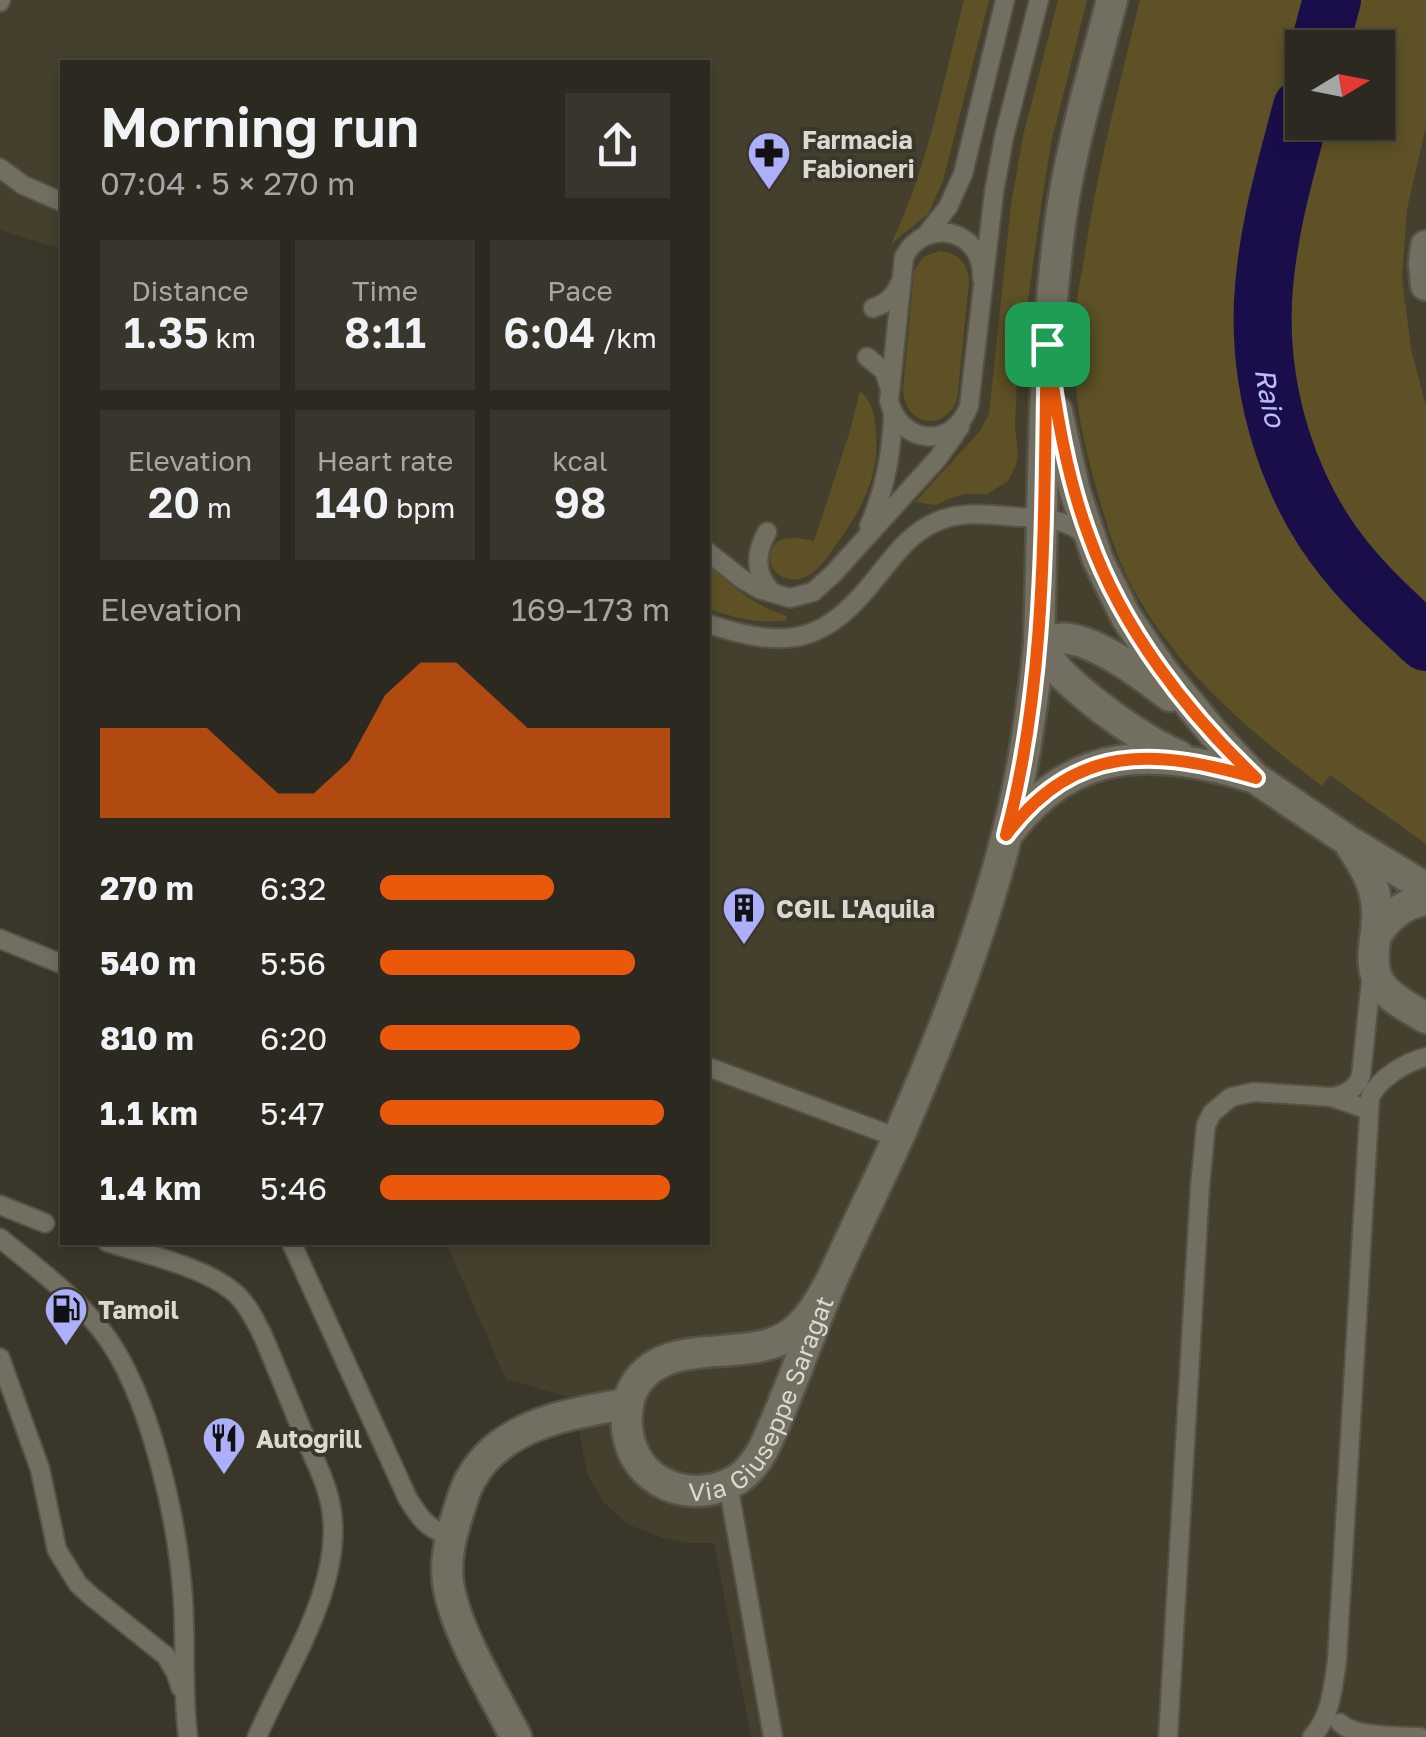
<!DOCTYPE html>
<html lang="en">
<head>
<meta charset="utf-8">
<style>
	body { margin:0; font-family:"Golos Text",sans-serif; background:#38352d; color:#f1f3f6; height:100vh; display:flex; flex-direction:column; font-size:38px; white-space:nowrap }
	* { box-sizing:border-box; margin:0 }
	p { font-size:32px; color:#a6a6a5 }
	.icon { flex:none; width:55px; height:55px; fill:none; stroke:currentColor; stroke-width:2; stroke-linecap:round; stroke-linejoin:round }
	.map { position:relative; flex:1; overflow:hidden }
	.sheet { position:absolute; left:60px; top:60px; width:650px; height:1185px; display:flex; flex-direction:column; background:#2c2920; border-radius:0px; box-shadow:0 5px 15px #0003,0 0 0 2px #48453e }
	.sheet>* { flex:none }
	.needle { width:65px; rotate:80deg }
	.fabs { position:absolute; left:1285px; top:30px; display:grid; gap:20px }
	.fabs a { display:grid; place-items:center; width:110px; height:110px; border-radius:0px; background:#2c2920; box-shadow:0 5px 15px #0003,0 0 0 2px #48453e; font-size:50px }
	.pin { position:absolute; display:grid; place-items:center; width:85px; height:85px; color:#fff; margin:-42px; border-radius:20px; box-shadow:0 5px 15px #0006 }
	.round { display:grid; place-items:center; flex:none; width:105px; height:105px; border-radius:0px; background:#38352d }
	.head { display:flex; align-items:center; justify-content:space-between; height:170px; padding:0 40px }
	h1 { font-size:55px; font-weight:600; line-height:75px }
	.metrics { display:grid; grid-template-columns:repeat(3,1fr); gap:15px; height:170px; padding:10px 40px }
	.metrics div { display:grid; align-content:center; border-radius:0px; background:#38352d; text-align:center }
	.metrics b { font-size:42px; font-weight:600 }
	.metrics small { font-size:28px; font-weight:400 }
	.metrics p { font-size:28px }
	.chart { height:280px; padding:20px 40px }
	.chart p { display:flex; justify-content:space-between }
	.chart svg { width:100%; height:180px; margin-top:10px; fill:#ea580c; opacity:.7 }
	ul { padding:0 40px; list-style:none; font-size:32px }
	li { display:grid; grid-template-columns:160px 120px 1fr; align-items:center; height:75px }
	li i { height:25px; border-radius:12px; background:#ea580c }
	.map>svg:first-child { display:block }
</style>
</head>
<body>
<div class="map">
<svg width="1426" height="1737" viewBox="0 0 1426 1737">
	<rect width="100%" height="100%" fill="#3a372a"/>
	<path fill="#45402d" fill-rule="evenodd" d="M0 0H1426V1737H751L714 1543H688L663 1538 629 1525 603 1502 587 1473 580 1436 578 1400 506 1379 446 1243 708 1242V62H62V249L0 230ZM1302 48H1378V122H1302Z"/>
	<g fill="#5d5125" fill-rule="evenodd">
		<path d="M964 0H989L943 181 928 214 891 244C928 168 943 82 964 0Z"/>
		<path d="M1058 0H1087L1051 143 1042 199 1017 379 1015 426 1018 454 1016 465 1008 481 987 494H965L951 498 936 505 915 502 980 431 989 414 1011 205 1023 136Z"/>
		<path d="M1140 0H1426V126L1407 209 1402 278 1411 349 1426 406V844L1330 775 1322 786C1245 728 1170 664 1127 577 1113 548 1104 515 1095 484 1080 431 1070 375 1075 319 1076 299 1081 279 1084 259 1097 171 1119 86 1140 0ZM1302 48H1378V122H1302Z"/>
		<path d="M940 251C959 253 968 264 969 282L957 400C943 433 905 425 903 390L914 271 923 257Z"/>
		<path d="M860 391C873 403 875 416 876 433 880 477 860 512 835 546 828 556 820 569 809 575 794 585 769 577 770 556 772 533 799 537 814 541L850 431Z"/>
		<path d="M708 564C737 590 749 602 786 616L787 620C762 625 732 617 708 609Z"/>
	</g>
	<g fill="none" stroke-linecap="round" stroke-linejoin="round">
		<g stroke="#190e4a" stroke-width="58">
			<path d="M1319 48 1332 0"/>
			<path id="s1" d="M1302 107C1285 171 1266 235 1263 302 1259 392 1288 490 1345 560 1369 590 1398 616 1426 642"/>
		</g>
		<g stroke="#555248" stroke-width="22">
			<g id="lane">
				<path d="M0 2 1 0"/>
				<path d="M0 168 23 185 62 202"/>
				<path d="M926 235 948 207 963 174 1005 0"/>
				<path d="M982 278C984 230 926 215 904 257L889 401C901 445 953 450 969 406L994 192 1004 137 1039 0"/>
				<path d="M873 308C886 304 895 296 900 283"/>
				<path d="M867 357 884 371 889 386"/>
				<path d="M869 526C885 490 892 452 893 413"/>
				<path d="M767 532C755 553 754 574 772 592"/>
				<path d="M708 552 742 579 759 589 790 598 813 592 833 574 938 458 960 427"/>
				<path d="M708 624C791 651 826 643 880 573 896 553 912 532 936 522 962 510 991 515 1019 517 1046 518 1070 519 1089 539"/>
				<path d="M0 939 62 964"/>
				<path d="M708 1067 898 1138"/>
				<path d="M1332 1097C1346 1095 1356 1089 1361 1076L1372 970"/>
				<path d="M0 1205 45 1223"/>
				<path d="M0 1238C35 1267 74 1295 102 1331 150 1392 178 1522 183 1599 186 1645 182 1691 188 1737"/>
				<path d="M107 1242C145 1254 210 1268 238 1296 249 1307 256 1322 263 1336 278 1371 292 1407 307 1442 316 1463 327 1484 331 1507 345 1584 286 1669 257 1737"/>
				<path d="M291 1242 408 1499C420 1518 428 1530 451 1536"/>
				<path d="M0 1358 40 1469 57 1550 78 1584 91 1596 166 1656 176 1673 181 1688"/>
				<path d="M728 1484 773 1737"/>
				<path d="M1340 1723C1355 1737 1398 1736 1420 1737"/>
				<path d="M1168 1737 1200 1186 1206 1125 1212 1113 1231 1097 1254 1092 1332 1097 1369 1110"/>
				<path d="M1312 1737C1331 1716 1333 1688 1337 1660L1370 1097C1381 1077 1404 1063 1426 1057"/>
			</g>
		</g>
		<g stroke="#555248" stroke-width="35">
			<g id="street">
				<path d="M1057 411 1075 492 1098 560 1126 617 1164 673 1214 734 1255 778 1347 840 1426 888"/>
				<path d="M1039 645C1049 641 1059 637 1070 639 1104 645 1143 676 1170 696"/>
				<path d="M1039 645C1061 684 1138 738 1179 756"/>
				<path d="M1010 831C1076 743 1158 749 1253 777"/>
				<path d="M1351 846C1365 867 1376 885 1377 910 1379 935 1365 965 1382 986 1392 1000 1412 1009 1426 1018"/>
				<path d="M1377 934C1389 915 1404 903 1426 900"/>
				<path id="s2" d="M833 1277C821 1299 808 1324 786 1337 739 1364 660 1333 632 1391 627 1403 626 1416 627 1429 633 1484 692 1507 738 1479 749 1472 756 1461 763 1450 790 1393 809 1333 834 1275 855 1229 877 1184 898 1138 944 1032 987 922 1013 810 1026 755 1033 701 1039 645 1043 505 1042 364 1060 224 1070 148 1093 74 1112 0"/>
				<path d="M516 1737C494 1694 458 1635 449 1589 444 1563 450 1538 458 1513 462 1501 465 1487 472 1477 503 1423 572 1413 627 1404"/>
			</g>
		</g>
		<g stroke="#555248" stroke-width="35">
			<path id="secondary" d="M1426 246 1424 264 1426 285"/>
		</g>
		<use href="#lane" stroke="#726e60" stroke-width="18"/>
		<use href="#street" stroke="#726e60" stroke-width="30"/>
		<use href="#secondary" stroke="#726e60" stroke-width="30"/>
	</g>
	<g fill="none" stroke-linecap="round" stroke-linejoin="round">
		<g stroke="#fff" stroke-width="20">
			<path id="route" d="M1047 344C1056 410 1066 476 1090 539 1122 628 1187 713 1256 778 1156 749 1075 742 1006 835 1049 675 1043 508 1047 344Z"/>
		</g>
		<use href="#route" stroke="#ea580c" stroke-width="12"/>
	</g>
	<defs>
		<g id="pharmacy-pin" transform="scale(2.25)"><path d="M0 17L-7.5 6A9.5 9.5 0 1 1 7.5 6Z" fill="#adaffb" stroke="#3a372a"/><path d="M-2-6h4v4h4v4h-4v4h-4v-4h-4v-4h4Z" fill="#111"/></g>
		<g id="building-pin" transform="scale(2.25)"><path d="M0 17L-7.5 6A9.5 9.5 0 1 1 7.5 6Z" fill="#adaffb" stroke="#3a372a"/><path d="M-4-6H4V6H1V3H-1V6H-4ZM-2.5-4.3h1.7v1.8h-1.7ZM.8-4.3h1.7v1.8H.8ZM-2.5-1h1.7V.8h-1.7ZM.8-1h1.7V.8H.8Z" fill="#111"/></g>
		<g id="fuel-pin" transform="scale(2.25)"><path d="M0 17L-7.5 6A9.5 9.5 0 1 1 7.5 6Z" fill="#adaffb" stroke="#3a372a"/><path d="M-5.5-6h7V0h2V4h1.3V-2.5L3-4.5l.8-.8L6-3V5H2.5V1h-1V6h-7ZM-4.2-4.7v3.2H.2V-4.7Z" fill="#111"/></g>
		<g id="restaurant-pin" transform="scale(2.25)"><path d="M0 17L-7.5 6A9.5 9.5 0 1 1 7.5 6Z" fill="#adaffb" stroke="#3a372a"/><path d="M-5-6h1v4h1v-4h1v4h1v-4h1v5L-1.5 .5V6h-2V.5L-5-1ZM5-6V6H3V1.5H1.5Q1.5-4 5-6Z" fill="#111"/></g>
	</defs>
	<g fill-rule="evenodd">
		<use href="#pharmacy-pin" x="769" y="153"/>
		<use href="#building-pin" x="744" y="908"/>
		<use href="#fuel-pin" x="66" y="1309"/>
		<use href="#restaurant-pin" x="224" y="1438"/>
	</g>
	<g text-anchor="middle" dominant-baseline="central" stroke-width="8" stroke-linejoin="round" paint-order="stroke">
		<g font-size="25" font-weight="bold" fill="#dad8d0" stroke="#3a372a" text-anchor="start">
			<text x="802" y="139">Farmacia<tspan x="802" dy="29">Fabioneri</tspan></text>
			<text x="776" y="908">CGIL L'Aquila</text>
			<text x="98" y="1309">Tamoil</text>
			<text x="256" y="1438">Autogrill</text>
		</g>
		<g font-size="25" fill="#dad8d0" stroke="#3a372a">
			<text stroke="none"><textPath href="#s2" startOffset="508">Via Giuseppe Saragat</textPath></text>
		</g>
		<g font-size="28" font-style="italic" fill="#bbbdf6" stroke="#3a372a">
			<text stroke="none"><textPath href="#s1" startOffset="295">Raio</textPath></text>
		</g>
	</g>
</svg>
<div class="fabs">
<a><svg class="needle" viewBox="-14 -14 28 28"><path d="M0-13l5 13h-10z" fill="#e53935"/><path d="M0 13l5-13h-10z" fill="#a6a6a5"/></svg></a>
</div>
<div class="pin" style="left:1047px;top:344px;background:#1e9e55"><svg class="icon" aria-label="arrive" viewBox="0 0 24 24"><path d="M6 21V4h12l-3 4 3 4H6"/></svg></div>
<section class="sheet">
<div class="head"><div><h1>Morning run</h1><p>07:04 · 5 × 270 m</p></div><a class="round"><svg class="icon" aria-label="share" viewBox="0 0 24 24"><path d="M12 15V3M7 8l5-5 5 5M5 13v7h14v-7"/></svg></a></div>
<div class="metrics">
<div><p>Distance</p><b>1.35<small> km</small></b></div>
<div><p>Time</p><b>8:11</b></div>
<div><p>Pace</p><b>6:04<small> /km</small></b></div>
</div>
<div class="metrics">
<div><p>Elevation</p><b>20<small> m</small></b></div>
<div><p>Heart rate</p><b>140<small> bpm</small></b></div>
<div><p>kcal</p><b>98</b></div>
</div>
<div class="chart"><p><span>Elevation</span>169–173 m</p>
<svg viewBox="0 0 160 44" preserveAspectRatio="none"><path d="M0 44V22L10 22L20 22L30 22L40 30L50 38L60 38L70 30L80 14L90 6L100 6L110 14L120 22L130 22L140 22L150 22L160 22V44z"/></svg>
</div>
<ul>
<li><b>270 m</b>6:32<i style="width:60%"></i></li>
<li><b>540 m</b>5:56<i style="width:88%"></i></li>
<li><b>810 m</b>6:20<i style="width:69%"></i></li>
<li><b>1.1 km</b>5:47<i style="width:98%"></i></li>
<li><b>1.4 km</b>5:46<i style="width:100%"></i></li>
</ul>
</section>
</div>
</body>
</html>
